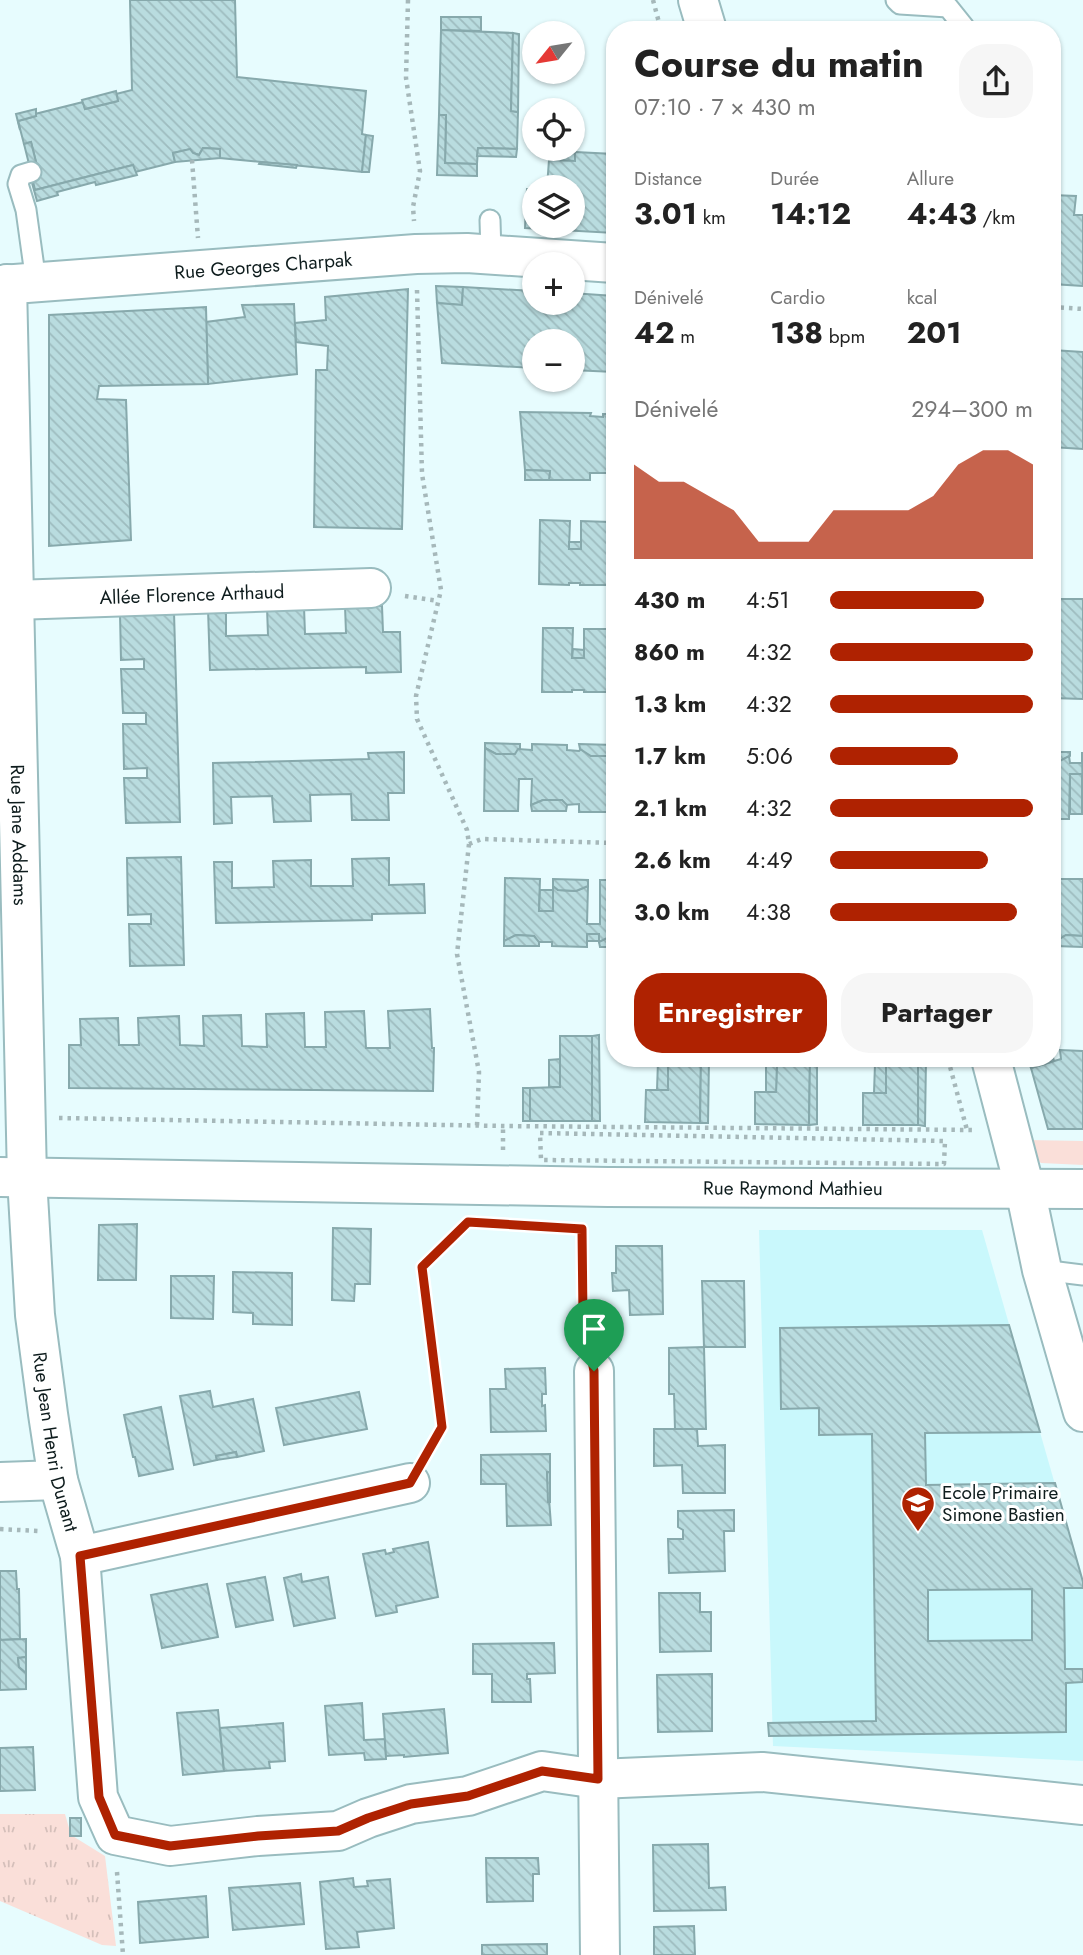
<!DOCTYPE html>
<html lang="fr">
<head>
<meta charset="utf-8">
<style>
	body { margin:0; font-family:Jost,sans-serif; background:#f6f6f6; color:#222; height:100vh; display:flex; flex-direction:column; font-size:26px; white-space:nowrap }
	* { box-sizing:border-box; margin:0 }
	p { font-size:23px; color:#767676 }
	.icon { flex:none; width:38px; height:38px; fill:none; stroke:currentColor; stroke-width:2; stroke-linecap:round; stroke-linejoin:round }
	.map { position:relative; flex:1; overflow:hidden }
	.sheet { position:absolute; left:606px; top:21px; width:455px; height:1046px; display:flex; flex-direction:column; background:#fff; border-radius:28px; box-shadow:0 2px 5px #0004 }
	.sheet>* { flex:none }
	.needle { width:46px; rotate:240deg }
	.tools { position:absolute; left:522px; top:21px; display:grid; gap:14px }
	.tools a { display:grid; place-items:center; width:63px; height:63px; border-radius:50%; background:#fff; box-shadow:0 2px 5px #0004; font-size:35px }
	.pin { position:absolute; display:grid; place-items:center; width:60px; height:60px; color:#fff; margin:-72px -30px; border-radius:50% 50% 50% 0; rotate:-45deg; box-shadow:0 0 7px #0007 }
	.pin .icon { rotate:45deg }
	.round { display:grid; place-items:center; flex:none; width:74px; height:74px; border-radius:28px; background:#f6f6f6 }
	.headline { display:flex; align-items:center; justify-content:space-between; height:119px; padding:0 28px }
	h1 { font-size:38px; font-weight:700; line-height:52px }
	.figures { display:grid; grid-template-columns:repeat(3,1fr); gap:10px; height:119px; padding:7px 28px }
	.figures div { display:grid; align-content:center }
	.figures b { font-size:30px; font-weight:700 }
	.figures small { font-size:19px; font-weight:400 }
	.figures p { font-size:19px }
	.chart { height:196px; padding:14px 28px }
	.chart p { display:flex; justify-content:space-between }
	.chart svg { width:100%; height:126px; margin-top:7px; fill:#af2201; opacity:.7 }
	.cta { display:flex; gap:14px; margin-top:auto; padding:14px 28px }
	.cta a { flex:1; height:80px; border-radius:28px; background:#af2201; color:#fff; font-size:28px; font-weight:700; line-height:80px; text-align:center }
	.cta a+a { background:#f6f6f6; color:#222 }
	ul { padding:0 28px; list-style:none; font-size:23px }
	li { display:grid; grid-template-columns:112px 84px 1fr; align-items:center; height:52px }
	li i { height:18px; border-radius:9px; background:#af2201 }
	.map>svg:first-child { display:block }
</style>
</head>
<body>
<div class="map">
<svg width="1083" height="1955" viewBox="0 0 1083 1955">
	<defs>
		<pattern id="park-tufts" width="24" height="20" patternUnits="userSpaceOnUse" patternTransform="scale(1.75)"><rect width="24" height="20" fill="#fadfd9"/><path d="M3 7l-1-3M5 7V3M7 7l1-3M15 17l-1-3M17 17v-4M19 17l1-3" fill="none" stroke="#d5bfba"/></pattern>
		<pattern id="building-back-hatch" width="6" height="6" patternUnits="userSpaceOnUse" patternTransform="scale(1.75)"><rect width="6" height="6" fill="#b9dcdf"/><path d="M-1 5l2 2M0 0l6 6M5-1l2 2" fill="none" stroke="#9ebcbf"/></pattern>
	</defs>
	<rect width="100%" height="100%" fill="#e7fcfe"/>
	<path fill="#c9f8fc" d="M759 1230H982L1083 1582V1761L773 1746Z"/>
	<path fill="#fadfd9" d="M1027 1140 1083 1141V1165L1041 1163 1032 1155Z"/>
	<path fill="url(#park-tufts)" d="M0 1814H65L71 1835 105 1856 116 1946 102 1945 0 1901Z"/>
	<g fill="url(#building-back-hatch)" stroke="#87a9ac" stroke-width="2" fill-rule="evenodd">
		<path d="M130 0H235L237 77 366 91 362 134 366 135 362 172 220 158V149L203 148 199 155 193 153 190 149 173 153 175 162 135 172 133 165 35 190 29 164 36 162 31 142 24 144 18 121 36 116 35 114 83 102 85 109 118 101 116 94 132 90Z"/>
		<path d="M441 17H481V31L441 30Z"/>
		<path d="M441 30 513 33 511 111 518 112 517 149 478 148 477 164 445 163 446 115H439Z"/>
		<path d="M513 33 519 34 518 112 511 111Z"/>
		<path d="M116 91 118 101 85 109 82 100Z"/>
		<path d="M36 109V116L18 121 20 130 16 114Z"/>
		<path d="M439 115H446L445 163 477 164V176L437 175Z"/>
		<path d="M366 135 373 136 369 172H362Z"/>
		<path d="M31 142 36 162 29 164 24 144Z"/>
		<path d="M203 148 220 149V158L175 162 173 153 190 149 193 153 199 155Z"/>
		<path d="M478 148 517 149 516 157 477 156Z"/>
		<path d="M550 150 575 152V161L549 160Z"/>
		<path d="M575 152 614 154V233L525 228 526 202H534V226H572V187H547L549 160 575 161Z"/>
		<path d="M260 162 297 165 296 168 259 164Z"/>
		<path d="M133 165 137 175 96 185 95 182 57 192 58 195 37 201 32 183 35 190Z"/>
		<path d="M527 189H534V202H526Z"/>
		<path d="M1052 195 1076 196 1074 215H1083V286L1052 284Z"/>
		<path d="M436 286 463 287 462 305 437 303Z"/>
		<path d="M463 287 534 291V303H572V293L614 296V372L572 370V341H534V368L442 363 437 303 462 305Z"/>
		<path d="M408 289 402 529 314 527 316 370H327L328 346 296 342 295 323 326 320 325 297Z"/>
		<path d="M294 304 297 374 208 384 206 322 245 317 242 305Z"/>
		<path d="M206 307 208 384 99 386 97 399 126 400 131 540 49 546V315Z"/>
		<path d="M1052 350 1083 352V449L1052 447Z"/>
		<path d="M520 412 591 413 590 416 603 417V414H614V473H590V480H549L550 471 525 470Z"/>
		<path d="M525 470 550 471 549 480H525Z"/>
		<path d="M540 520 570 521 569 549H581V521L610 522V527H614V591H608V585H580V583H569V585L539 584Z"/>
		<rect x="569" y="542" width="12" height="7"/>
		<path d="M1052 599H1083V699L1052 698Z"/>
		<path d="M345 606H382L383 632H400L401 672 366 673V667L210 670 208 609H226V636L268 635 267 608 304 607 305 634 346 633Z"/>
		<path d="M174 612 180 822 126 823 124 778H147V768L124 769 123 724H146V713H123L121 669H144V659L121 660 120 614Z"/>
		<path d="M543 628H573L572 658H584V629H614V692H584V690H572V692H542Z"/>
		<path d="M573 649 584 650V658H572Z"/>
		<path d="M485 743 520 744V749L515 754H496L485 748Z"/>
		<path d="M532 744 567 745V750L579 751 581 749 591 756H609L614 750V812H579V804L565 805 562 800H543L531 805 532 779H519L518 811H484L485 748 496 754H515L518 749 532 750Z"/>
		<path d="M579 744 614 745V750L609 756H591L580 749Z"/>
		<path d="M404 752V793H388L389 820H352L351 794 310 795 311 821 274 822 272 796 231 797 232 823 214 824 213 763 369 759 368 753Z"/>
		<path d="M1052 752H1070V756L1058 762H1052Z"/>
		<path d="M1082 752 1083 813 1082 774H1070L1069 819H1052V762H1058L1069 756 1070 763H1082Z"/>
		<rect x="1070" y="774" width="12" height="40"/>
		<path d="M543 800H562L567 805 566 811H532L531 805Z"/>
		<path d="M181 857 184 965 130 966 129 924H151V914L128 915 127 858Z"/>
		<path d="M389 858V885L424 884 425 913 372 914V920L216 923 214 862H232V888L274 887 273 861 311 860V886H353L352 859Z"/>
		<path d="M505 878 540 879 539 911H553V886L558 890 576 891 588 886 587 924H600V880H614V936L599 942V934H587V947L552 946V942H538L534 936 516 935 504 941Z"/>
		<path d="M553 879 588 880V886L576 891 558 890 553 886Z"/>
		<path d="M1056 879H1083V936L1066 935 1055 942Z"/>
		<path d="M540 890H553V911H539Z"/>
		<rect x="1052" y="906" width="3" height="36"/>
		<rect x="587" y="934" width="12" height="7"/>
		<path d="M516 935 534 936 539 942V946H504V941Z"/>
		<path d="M1066 935 1083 936V947L1055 946V942Z"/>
		<path d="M611 936H614V947H600L599 942Z"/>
		<path d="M430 1009 432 1048H434L433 1091 69 1088V1045H81L80 1019 118 1018 119 1045H139L138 1018 179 1016 180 1045 204 1046 203 1016 241 1015 242 1046 267 1047 266 1014 304 1013 305 1047H326L325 1012 364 1011 366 1048H390L388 1011Z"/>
		<path d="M599 1035 600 1121H592V1036Z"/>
		<path d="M560 1036H592V1121H530V1088L560 1087Z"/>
		<path d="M1060 1050 1083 1051V1129H1048L1031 1068 1061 1059Z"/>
		<path d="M1052 1053 1054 1061 1031 1068 1028 1060 1052 1059Z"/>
		<path d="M560 1059V1087H549V1060Z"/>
		<path d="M668 1059H701L700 1123 645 1122 646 1090H668Z"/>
		<path d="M701 1059H709L708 1123H700Z"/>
		<path d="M777 1059H810L809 1125 755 1124V1092H776Z"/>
		<path d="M810 1059H817V1124L809 1125Z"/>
		<path d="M886 1059H918V1125H863V1093H886Z"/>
		<path d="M918 1059H926L925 1126 918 1125Z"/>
		<path d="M658 1061 668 1062V1090H657Z"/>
		<path d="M766 1063H777L776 1092H766Z"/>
		<path d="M875 1064H886V1093H874Z"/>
		<rect x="523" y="1088" width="7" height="33"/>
		<path d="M137 1224 136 1280H98L99 1225Z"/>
		<path d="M333 1228 371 1229 370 1284H355L354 1301 332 1300Z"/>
		<path d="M616 1246H662L663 1314 630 1315 629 1290 613 1291 612 1273H616Z"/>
		<path d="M233 1272 292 1273V1325L253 1324V1313L233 1312Z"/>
		<path d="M171 1276H214L213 1319 171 1318Z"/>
		<path d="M702 1281H744L745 1347H704Z"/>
		<path d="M1009 1325 1040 1432 925 1433 926 1485 1055 1483 1083 1582V1588H1064L1065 1669H1083V1682L1066 1683V1732L769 1736 768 1723 876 1721 872 1434 819 1435V1408L781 1409 780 1328ZM1032 1589V1640L928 1641V1590Z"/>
		<path d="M704 1347 706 1429H675L674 1394H669V1348Z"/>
		<path d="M545 1368 546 1394H542V1406L545 1405 546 1431 491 1432 490 1389H506L505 1369Z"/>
		<path d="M210 1391 213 1407 253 1399 264 1451 237 1457 236 1452 216 1456 217 1460 194 1465 180 1396Z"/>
		<path d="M359 1392 367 1429 284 1445 276 1408Z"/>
		<path d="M161 1407 173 1469 139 1476 135 1457H133L124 1415Z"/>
		<path d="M654 1429H697L698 1446 725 1445V1493H683L682 1465 654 1466Z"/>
		<path d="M236 1452 237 1457 217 1460 216 1456Z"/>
		<path d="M550 1454V1472H547L551 1525 507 1526 506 1484H481V1455Z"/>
		<path d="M547 1472H550V1502H548Z"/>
		<path d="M734 1510V1531H724L725 1571 669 1573 668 1539H683V1530L678 1527V1511Z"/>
		<path d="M428 1542 438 1597 396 1606 397 1612 376 1616 363 1554 385 1550 386 1554 394 1552 393 1549Z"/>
		<path d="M0 1571H16L17 1589H19L20 1639 0 1640Z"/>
		<path d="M301 1574 302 1582 328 1577 335 1618 294 1626 284 1578Z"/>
		<path d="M265 1577 273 1620 236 1627 227 1584Z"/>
		<path d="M207 1584 218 1637 162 1648 151 1595Z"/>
		<path d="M659 1593H700V1612H711V1651L660 1652Z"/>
		<path d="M26 1639V1657L18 1658 19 1667 26 1673V1689L0 1690V1640Z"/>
		<path d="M554 1643 555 1673 527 1674V1679H530L531 1702H492V1674H473V1644Z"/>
		<path d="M26 1657V1673L19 1667 18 1658Z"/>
		<path d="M712 1674V1731L658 1732 657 1675Z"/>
		<path d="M362 1703 364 1740 385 1739 386 1759 365 1760 364 1753 329 1755 325 1706Z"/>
		<path d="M444 1709 448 1753 404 1757V1755L386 1756 383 1714Z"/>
		<path d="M218 1710 224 1771 183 1775 177 1713Z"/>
		<path d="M283 1723 285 1761 269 1762 270 1768 224 1771 220 1728Z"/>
		<path d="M33 1747 35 1790 0 1791V1748Z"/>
		<rect x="70" y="1818" width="11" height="18"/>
		<path d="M708 1844 709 1888 725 1887 726 1910 654 1911 653 1845Z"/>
		<path d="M486 1858H538L539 1874H533V1901L487 1902Z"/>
		<path d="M353 1878 354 1887 368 1886 367 1881 390 1879 394 1928 357 1932 359 1947 326 1949 320 1882Z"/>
		<path d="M300 1883 304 1924 233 1930 229 1888Z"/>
		<path d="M206 1896 208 1937 140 1943 138 1902Z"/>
		<path d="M694 1926 695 1955H654V1927Z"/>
		<path d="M547 1944V1955H482V1945Z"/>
	</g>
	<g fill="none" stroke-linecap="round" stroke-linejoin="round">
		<g stroke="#99bcbf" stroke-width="23">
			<g id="lane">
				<path d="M896 0 900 4 948 7 964 27V30"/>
				<path d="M31 172 21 175 18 184 26 210 36 282"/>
				<path d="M490 220 491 254"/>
				<path d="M1042 1270 1083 1275"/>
			</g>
		</g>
		<g stroke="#99bcbf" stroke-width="42">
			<g id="street">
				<path d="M698 0 707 30"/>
				<path id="s1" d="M7 284 27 1178 35 1315 48 1414 58 1480 80 1556 98 1797 115 1835 170 1846 258 1836 338 1831 368 1818 411 1804 468 1796 542 1771 598 1779 762 1772 1083 1805"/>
				<path id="s2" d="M0 285 416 254 467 253 614 263"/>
				<path id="s3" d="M14 600 371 588"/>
				<path d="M991 1059 1025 1189 1042 1270 1083 1412"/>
				<path d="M594 1371 600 1955"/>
				<path d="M0 1482 58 1480"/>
				<path d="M80 1556 410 1483"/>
			</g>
		</g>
		<g stroke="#99bcbf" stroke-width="42">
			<g id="secondary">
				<path id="s4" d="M0 1177 608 1187 1083 1189"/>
			</g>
		</g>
		<g stroke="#a6b8ba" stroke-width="4.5" stroke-dasharray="3.5 5" stroke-linecap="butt">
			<path d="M408 0 406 78 420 171 413 207 414 221"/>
			<path d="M653 0 661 30"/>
			<path d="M192 160 198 238"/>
			<path d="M417 290 422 474 441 590 416 696 417 719 467 830 469 844 457 954 479 1072 477 1126"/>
			<path d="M1052 307 1083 309"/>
			<path d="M405 596 438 601"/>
			<path d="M469 844 482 839 614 843"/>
			<path d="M948 1059 967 1130"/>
			<path d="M59 1118 503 1126 974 1130"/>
			<path d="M540 1133 945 1141 944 1164 541 1160Z"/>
			<path d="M503 1150V1126"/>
			<path d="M495 1223 582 1229 583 1316 588 1339"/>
			<path d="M426 1454 441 1427 422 1267 469 1221"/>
			<path d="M0 1529 38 1531"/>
			<path d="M117 1872 123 1955"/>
		</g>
		<use href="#lane" stroke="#fff" stroke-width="19"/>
		<use href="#street" stroke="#fff" stroke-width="38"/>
		<use href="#secondary" stroke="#fff" stroke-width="38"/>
	</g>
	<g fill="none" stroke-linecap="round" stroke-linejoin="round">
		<g stroke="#fff" stroke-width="14">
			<path id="route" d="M468 1222 582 1229 583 1316 594 1371 598 1779 542 1771 468 1796 411 1804 368 1818 338 1831 258 1836 170 1846 115 1835 99 1797 80 1556 410 1483 442 1427 422 1267Z"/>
		</g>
		<use href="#route" stroke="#af2201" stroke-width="9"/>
	</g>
	<defs>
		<g id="school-pin" transform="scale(1.75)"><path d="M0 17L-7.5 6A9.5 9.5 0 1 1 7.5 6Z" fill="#af2201" stroke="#fff"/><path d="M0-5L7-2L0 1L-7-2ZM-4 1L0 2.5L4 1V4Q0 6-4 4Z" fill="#fff"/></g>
	</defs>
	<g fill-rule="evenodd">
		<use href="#school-pin" x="918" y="1503"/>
	</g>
	<g text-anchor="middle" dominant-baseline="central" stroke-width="6" stroke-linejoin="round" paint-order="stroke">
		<g font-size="19" fill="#0e1c1d" stroke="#fff">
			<text stroke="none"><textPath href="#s2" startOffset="264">Rue Georges Charpak</textPath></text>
			<text stroke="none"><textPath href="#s3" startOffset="178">Allée Florence Arthaud</textPath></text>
			<text stroke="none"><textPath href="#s1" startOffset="551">Rue Jane Addams</textPath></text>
			<text stroke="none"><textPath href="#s4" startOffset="793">Rue Raymond Mathieu</textPath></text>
			<text stroke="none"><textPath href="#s1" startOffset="1160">Rue Jean Henri Dunant</textPath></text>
		</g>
		<g font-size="19" fill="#0e1c1d" stroke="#fff" text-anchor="start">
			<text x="942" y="1492">Ecole Primaire<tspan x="942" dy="22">Simone Bastien</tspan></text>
		</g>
	</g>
</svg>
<div class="tools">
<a><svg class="needle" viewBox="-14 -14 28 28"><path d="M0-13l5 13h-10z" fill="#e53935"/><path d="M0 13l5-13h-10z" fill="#767676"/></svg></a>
<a><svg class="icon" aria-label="locate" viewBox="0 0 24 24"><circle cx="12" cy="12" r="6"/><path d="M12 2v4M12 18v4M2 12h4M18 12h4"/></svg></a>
<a><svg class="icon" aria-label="layers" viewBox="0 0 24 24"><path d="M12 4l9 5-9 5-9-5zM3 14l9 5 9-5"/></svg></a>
<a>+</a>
<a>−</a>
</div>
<div class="pin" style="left:594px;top:1371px;background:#1e9e55"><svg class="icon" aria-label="arrive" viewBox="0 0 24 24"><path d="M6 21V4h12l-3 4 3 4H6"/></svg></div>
<section class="sheet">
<div class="headline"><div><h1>Course du matin</h1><p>07:10 · 7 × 430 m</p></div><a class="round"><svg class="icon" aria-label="share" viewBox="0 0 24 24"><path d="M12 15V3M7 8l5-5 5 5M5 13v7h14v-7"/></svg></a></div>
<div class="figures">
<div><p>Distance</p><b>3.01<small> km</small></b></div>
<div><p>Durée</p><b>14:12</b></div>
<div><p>Allure</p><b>4:43<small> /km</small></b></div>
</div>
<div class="figures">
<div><p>Dénivelé</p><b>42<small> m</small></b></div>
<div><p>Cardio</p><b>138<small> bpm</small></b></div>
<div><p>kcal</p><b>201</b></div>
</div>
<div class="chart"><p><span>Dénivelé</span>294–300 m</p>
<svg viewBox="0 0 160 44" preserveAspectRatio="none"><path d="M0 44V11L10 17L20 17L30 22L40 27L50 38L60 38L70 38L80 27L90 27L100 27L110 27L120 22L130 11L140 6L150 6L160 11V44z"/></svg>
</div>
<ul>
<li><b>430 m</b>4:51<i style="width:76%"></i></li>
<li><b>860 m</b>4:32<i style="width:100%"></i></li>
<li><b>1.3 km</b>4:32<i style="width:100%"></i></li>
<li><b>1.7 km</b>5:06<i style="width:63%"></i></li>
<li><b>2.1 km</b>4:32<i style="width:100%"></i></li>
<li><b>2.6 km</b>4:49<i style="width:78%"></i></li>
<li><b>3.0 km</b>4:38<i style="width:92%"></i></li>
</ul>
<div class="cta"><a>Enregistrer</a><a>Partager</a></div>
</section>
</div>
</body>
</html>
